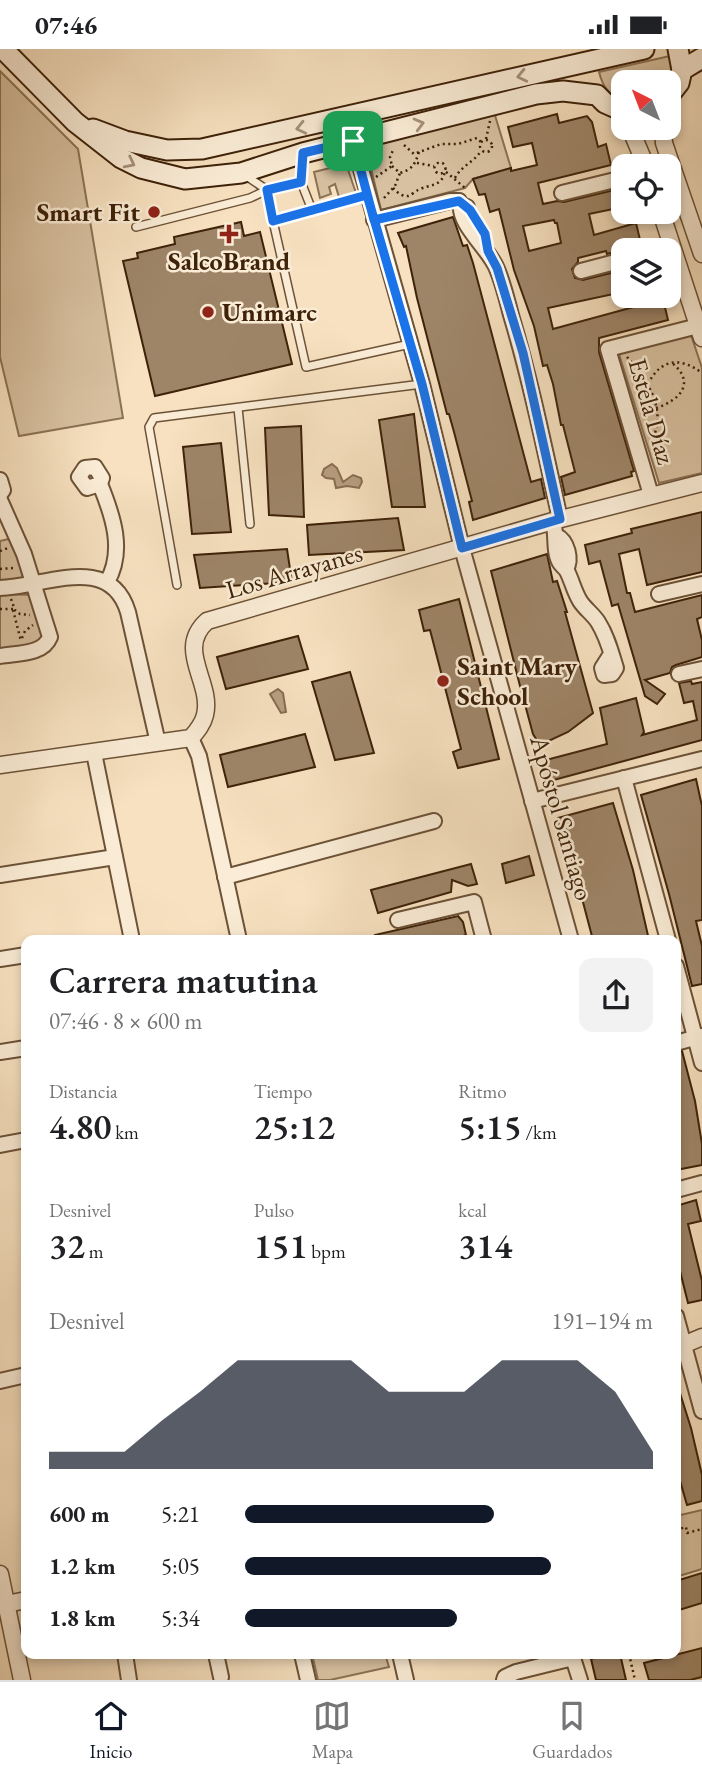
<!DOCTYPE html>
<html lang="es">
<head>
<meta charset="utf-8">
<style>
	body { margin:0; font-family:"EB Garamond",serif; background:#f2f2f2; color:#202124; height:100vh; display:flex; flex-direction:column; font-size:26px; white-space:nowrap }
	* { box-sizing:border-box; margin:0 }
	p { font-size:23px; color:#757577 }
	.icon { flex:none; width:38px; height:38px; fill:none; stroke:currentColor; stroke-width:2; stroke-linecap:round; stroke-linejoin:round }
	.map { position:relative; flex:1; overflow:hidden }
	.side { position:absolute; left:21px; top:886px; width:660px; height:724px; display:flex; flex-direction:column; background:#fff; border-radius:14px; box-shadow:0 4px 10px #0003 }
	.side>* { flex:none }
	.needle { width:46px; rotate:318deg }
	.buttons { position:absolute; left:611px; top:21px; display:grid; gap:14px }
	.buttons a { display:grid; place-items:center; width:70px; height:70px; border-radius:14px; background:#fff; box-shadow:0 4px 10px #0003; font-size:35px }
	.pin { position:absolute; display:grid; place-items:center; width:60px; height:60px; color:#fff; margin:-30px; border-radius:14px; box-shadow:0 4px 10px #0006 }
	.round { display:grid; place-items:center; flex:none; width:74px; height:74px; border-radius:14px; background:#f2f2f2 }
	.summary { display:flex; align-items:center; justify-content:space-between; height:119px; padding:0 28px }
	h1 { font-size:38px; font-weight:600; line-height:52px }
	.metrics { display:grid; grid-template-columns:repeat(3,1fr); gap:10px; height:119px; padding:7px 28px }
	.metrics div { display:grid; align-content:center }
	.metrics b { font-size:35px; font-weight:600 }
	.metrics small { font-size:19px; font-weight:400 }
	.metrics p { font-size:19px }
	.chart { height:196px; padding:14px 28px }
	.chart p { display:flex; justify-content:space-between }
	.chart svg { width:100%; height:126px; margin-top:7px; fill:#111827; opacity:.7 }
	ul { padding:0 28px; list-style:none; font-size:23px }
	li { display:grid; grid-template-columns:112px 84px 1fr; align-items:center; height:52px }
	li i { height:18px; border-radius:9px; background:#111827 }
	.status { display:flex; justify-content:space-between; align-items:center; height:49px; padding:0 35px; background:#fff; direction:ltr }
	.status svg { height:19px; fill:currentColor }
	.menu { display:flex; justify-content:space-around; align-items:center; height:98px; border-top:2px solid #e0e0e0; background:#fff; font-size:19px; color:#757577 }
	.menu a { display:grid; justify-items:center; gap:4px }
	.menu .current { color:#111827 }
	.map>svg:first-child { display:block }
</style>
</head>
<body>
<div class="status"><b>07:46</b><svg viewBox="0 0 49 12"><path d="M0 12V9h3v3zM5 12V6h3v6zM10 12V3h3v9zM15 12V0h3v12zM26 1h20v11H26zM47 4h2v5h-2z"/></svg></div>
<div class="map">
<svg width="702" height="1631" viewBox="0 0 702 1631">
	<rect width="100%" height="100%" fill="#f7e1c0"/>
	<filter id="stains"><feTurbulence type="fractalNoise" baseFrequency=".00286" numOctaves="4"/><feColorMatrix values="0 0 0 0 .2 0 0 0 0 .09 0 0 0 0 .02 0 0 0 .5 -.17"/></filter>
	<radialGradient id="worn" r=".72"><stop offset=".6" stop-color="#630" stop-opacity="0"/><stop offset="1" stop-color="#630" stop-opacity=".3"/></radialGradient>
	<g fill="#d8c1a1" stroke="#8b7255" stroke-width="2">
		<path d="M670 7 673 20 668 33H623V51C608 46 603 38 599 23Z"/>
		<path d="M0 22 78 100 123 369 19 387 0 308Z"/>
		<path d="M494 63 511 119 473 130 465 139 381 161 365 94Z"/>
		<path d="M346 115 356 144 339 148 335 135 329 138 331 145 320 149 314 123Z"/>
		<path d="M690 283 702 319V424L659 434 619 305 621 300Z"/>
		<path d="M13 489 20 508 23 530 0 531V492Z"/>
		<path d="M0 545 33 546 42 587 37 594 0 601Z"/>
		<path d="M702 1461V1520L676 1528V1467Z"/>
		<path d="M312 1605H385L389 1618 330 1631H318Z"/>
	</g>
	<g fill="#b8a082" stroke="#876e52" stroke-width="2">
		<path d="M332 415 337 419 343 433 353 426 361 429 362 433 359 439 347 437 336 439 334 430 326 429 322 426 324 420Z"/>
		<path d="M278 640 283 644 286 663 281 664 270 645Z"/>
	</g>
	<g fill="#9e8568" stroke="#3e2209" stroke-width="2" fill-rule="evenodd">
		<path d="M557 65 559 74 587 67 592 73 598 98 606 95 611 116 538 134 543 155 557 152 564 153 623 139V158L589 165 594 186 636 174 641 195 607 205 606 202 578 209V213L572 220 575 229 583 231 623 221V243L548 259 553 280 663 250 668 271 599 289V303L634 422 631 423 632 427 565 446 561 428 575 423 563 376H561L553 335 547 316 543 317 534 277 514 221 499 160 490 163 485 145 479 146 473 130 511 119V122L537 116 532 94 513 98 508 78ZM554 171 555 174H557L561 194 529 202 523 177Z"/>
		<path d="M453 168 463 197 467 196 473 214 531 433 541 430 545 449 473 471 469 453 472 452 454 383 449 365H447L417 249 406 197 404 198 398 184Z"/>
		<path d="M241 173 244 187 260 183 292 315 155 347 123 212 138 209 137 204 175 195 174 188Z"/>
		<path d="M414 365 425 458H392L379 371Z"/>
		<path d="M301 377 304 468 269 466 265 379Z"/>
		<path d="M221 394 231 483 192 485 183 398Z"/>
		<path d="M702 463V523L647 536 639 500 619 505 627 544H630L635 563 702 546V568L697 570 702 591V608L676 616 672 618 670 624 645 631 665 645 657 655 645 647 618 555 612 557 600 512 589 515 585 496 632 484 631 480Z"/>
		<path d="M398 469 404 501 309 506 307 476Z"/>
		<path d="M287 500 292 533 200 539 194 506Z"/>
		<path d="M547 505 553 533 557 532 567 563H565L593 664 568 683 540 696 533 685 520 637 491 522Z"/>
		<path d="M459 550 499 710 458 719 453 703 461 700 430 581 424 582 419 561Z"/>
		<path d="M298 587 308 620 226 640 217 608Z"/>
		<path d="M350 623 374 704 335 711 312 633Z"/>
		<path d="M691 632 692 635 702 633V691L550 732 546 711 607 695 600 659 636 649 644 683 642 686 697 671 693 652 684 654 679 634Z"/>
		<path d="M305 685 315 718 228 738 220 706Z"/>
		<path d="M696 730 702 757V871L696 872 702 897V935L692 937 669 845 641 746Z"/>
		<path d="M613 754 633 821 649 891H628L627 887 613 891H593L566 789 563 790 558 769Z"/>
		<path d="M529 807 534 826 506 834 502 815Z"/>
		<path d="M471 815 477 835 468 837 452 831 451 843 378 864 371 841Z"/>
		<path d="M458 867 463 873 466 886 452 891H376L375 886Z"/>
		<path d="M682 1002 695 1052 702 1095V1116L676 1121V1042L678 1041 676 1030V1003Z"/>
		<path d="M696 1151 701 1172 688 1175 702 1232V1251L688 1254 676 1206V1157Z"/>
		<path d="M676 1338H678L691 1379 702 1426V1452L687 1456 676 1418Z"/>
		<path d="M702 1524V1554L676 1562V1532Z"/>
		<path d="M702 1599V1628L690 1631H649L644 1614Z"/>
		<path d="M611 1605H620L626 1631H596L591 1610Z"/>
	</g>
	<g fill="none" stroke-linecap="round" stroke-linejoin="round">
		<g stroke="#6c5237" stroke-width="10">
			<g id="service">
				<path d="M245 126 267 141 301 133 303 105"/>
				<path d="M301 133 312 161"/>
				<path d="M367 146 273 172 306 318 410 295"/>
				<path d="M136 178 250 149 267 141 273 172"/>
				<path d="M238 359 250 475"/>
				<path d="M177 536 149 378 154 369 422 335"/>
			</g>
		</g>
		<g stroke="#6c5237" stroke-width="18">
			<g id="minor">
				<path d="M353 92 422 335 462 499 571 891"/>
				<path d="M562 144 623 129"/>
				<path d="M461 156C458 175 490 201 497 220 503 234 507 251 511 266 531 333 545 402 560 470"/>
				<path d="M374 171 450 152H459L461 156 467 158"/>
				<path d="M581 222 623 211"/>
				<path d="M0 431 3 441 0 445"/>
				<path d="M100 435 102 429 95 418 85 419 79 428 87 439 100 435C113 467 125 502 107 533"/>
				<path d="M651 446 608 300 698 277"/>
				<path d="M0 451 24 505 50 588C43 606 17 604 0 607"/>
				<path d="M553 472C557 485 553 503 560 514 562 517 565 519 567 522 572 532 574 542 580 552 585 560 593 565 598 573 607 587 611 603 616 619L612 625 604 626 602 619 611 605"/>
				<path d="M557 487C567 492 572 510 566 520"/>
				<path d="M0 539C44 538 110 503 128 563L158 694"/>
				<path d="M659 545 702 535"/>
				<path d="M679 625 702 620"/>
				<path d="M191 689 199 707 239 891"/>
				<path d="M94 704 132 891"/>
				<path d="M624 729 668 891"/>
				<path d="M532 752 702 710"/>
				<path d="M0 826 115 808"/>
				<path d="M225 828 434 772"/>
				<path d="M398 871 474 853 484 891"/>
				<path d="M0 910 26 906"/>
				<path d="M676 917 702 1014"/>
				<path d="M676 994 701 987"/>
				<path d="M0 1003 26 999"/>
				<path d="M0 1096 26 1091"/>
				<path d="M676 1141 702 1134"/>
				<path d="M676 1267 702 1362"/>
				<path d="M0 1332 26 1326"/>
				<path d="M125 1605 129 1631"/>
				<path d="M216 1605 221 1628"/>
				<path d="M302 1605 308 1631"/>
				<path d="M400 1605 406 1631"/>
				<path d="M504 1631 505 1628 516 1623 573 1609 580 1631"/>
			</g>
		</g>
		<g stroke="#6c5237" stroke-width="19">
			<g id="tertiary">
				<path d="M630 79 646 117"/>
				<path d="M663 79 664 94 702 205"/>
				<path d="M661 163 702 289"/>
				<path d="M0 716 191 689C197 682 203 675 205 666 213 633 175 601 207 572L553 472 702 434"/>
				<path d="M676 1299 702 1288"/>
				<path d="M0 1525 22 1631"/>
				<path d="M7 1555 26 1551"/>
			</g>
		</g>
		<g stroke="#3e2209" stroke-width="23">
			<g id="secondary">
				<path d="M3 0 75 73 121 109 141 119 185 130 241 124 303 104 536 45 563 42 597 46 605 54 623 62"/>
				<path d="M678 0 682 21"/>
				<path d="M668 48 679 34 682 21 702 9"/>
				<path d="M93 80 125 92 167 101 202 100 644 0"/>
			</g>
		</g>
		<g stroke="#3e2209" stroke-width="2.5" stroke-dasharray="2 3.5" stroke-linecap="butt">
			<path d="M486 90 490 72"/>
			<circle cx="486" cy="97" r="6"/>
			<path d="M404 96 414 105 441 95H458L477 89 481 93"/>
			<circle cx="440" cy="119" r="5.5"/>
			<path d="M417 114 434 117"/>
			<path d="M392 117 400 124C413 120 415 115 419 103"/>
			<path d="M376 128 392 117 390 108 394 99"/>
			<path d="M455 129C461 117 474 113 481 102"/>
			<path d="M393 139C397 143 402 148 408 147 411 146 416 142 418 141 430 135 442 138 445 122L465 139"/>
			<path d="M384 149 395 137 400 124"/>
			<path d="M627 308C648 331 670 364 649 396"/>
			<path d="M648 335C661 309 681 308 702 324"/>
			<path d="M656 359C680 351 697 334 671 313"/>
			<path d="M0 502 8 499"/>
			<path d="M0 520 14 519"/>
			<path d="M11 550 15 561 20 565 30 566"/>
			<path d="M0 560H13"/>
			<path d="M13 561 21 592"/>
			<path d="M22 589 25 582 33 576"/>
			<path d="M676 1481 686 1478 687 1484 702 1480"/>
			<path d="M629 1605 635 1631"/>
		</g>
		<use href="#service" stroke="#faecd6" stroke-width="7"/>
		<use href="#minor" stroke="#faecd6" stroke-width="14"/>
		<use href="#tertiary" stroke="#faecd6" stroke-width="16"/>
		<use href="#secondary" stroke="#faecd6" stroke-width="19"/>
	</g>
	<defs><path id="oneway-chevron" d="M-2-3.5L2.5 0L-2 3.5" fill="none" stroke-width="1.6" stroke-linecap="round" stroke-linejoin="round" transform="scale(1.75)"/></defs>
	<g stroke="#a5917a">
		<use href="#oneway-chevron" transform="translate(522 27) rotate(167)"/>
		<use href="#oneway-chevron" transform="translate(419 75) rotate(-15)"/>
		<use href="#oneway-chevron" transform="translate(301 79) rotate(167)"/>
		<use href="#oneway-chevron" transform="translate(130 114) rotate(27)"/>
	</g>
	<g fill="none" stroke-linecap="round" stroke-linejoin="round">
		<g stroke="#fff" stroke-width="14">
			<path id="route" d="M353 92 303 104 301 133 267 141 273 172 367 146 422 335 462 499 560 470 523 304 497 219 488 202 485 185 470 161 459 152 374 171 353 92"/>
		</g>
		<use href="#route" stroke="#1a73e8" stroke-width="9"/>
	</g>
	<g fill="#8f2418" stroke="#faecd6" stroke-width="2.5">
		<circle cx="154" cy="163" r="7"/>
		<path d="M225.5 174.5h7v7h7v7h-7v7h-7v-7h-7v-7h7z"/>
		<circle cx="208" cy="263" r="7"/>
		<circle cx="443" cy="632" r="7"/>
	</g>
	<g text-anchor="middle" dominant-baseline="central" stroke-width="5" stroke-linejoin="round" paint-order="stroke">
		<g font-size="26" font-weight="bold" fill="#3e2209" stroke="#faecd6" text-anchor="start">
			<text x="140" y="163" text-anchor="end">Smart Fit</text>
			<text x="229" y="212" text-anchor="middle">SalcoBrand</text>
			<text x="222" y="263">Unimarc</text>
			<text x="457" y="617">Saint Mary<tspan x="457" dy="30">School</tspan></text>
		</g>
		<g font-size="26" fill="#3e2209" stroke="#faecd6">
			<text transform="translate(652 362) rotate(74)">Estela Díaz</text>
			<text transform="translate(294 522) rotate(-16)">Los Arrayanes</text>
			<text transform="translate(562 769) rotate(74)">Apóstol Santiago</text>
		</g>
	</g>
	<rect width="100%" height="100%" filter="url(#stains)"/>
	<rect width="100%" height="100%" fill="url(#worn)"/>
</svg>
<div class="buttons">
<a><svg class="needle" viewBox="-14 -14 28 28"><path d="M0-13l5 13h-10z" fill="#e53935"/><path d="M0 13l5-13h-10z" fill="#757577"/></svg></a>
<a><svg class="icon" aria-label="locate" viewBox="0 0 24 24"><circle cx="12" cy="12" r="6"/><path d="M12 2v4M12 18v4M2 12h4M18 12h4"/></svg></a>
<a><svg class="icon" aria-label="layers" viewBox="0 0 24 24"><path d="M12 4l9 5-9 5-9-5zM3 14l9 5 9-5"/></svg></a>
</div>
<div class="pin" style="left:353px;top:92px;background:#1e9e55"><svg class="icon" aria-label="arrive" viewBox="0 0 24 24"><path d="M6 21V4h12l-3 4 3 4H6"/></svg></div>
<section class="side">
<div class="summary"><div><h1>Carrera matutina</h1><p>07:46 · 8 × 600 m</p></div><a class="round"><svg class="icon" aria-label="share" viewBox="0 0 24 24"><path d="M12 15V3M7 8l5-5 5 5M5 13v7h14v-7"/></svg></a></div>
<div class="metrics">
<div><p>Distancia</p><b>4.80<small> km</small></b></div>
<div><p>Tiempo</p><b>25:12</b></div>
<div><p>Ritmo</p><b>5:15<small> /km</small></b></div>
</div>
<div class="metrics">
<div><p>Desnivel</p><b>32<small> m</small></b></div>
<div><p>Pulso</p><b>151<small> bpm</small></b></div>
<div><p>kcal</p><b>314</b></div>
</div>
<div class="chart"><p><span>Desnivel</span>191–194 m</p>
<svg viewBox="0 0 160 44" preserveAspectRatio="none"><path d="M0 44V38L10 38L20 38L30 27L40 17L50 6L60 6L70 6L80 6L90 17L100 17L110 17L120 6L130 6L140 6L150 17L160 38V44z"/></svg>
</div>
<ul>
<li><b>600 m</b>5:21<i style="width:61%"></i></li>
<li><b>1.2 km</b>5:05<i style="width:75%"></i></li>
<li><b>1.8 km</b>5:34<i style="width:52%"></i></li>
</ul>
</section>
</div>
<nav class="menu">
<a class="current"><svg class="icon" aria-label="home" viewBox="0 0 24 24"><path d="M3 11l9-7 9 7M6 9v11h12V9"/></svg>Inicio</a>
<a><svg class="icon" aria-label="map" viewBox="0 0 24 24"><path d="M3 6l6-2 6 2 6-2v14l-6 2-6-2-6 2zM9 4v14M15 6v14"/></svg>Mapa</a>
<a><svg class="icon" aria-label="saved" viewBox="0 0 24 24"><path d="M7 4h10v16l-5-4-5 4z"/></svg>Guardados</a>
</nav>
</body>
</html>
